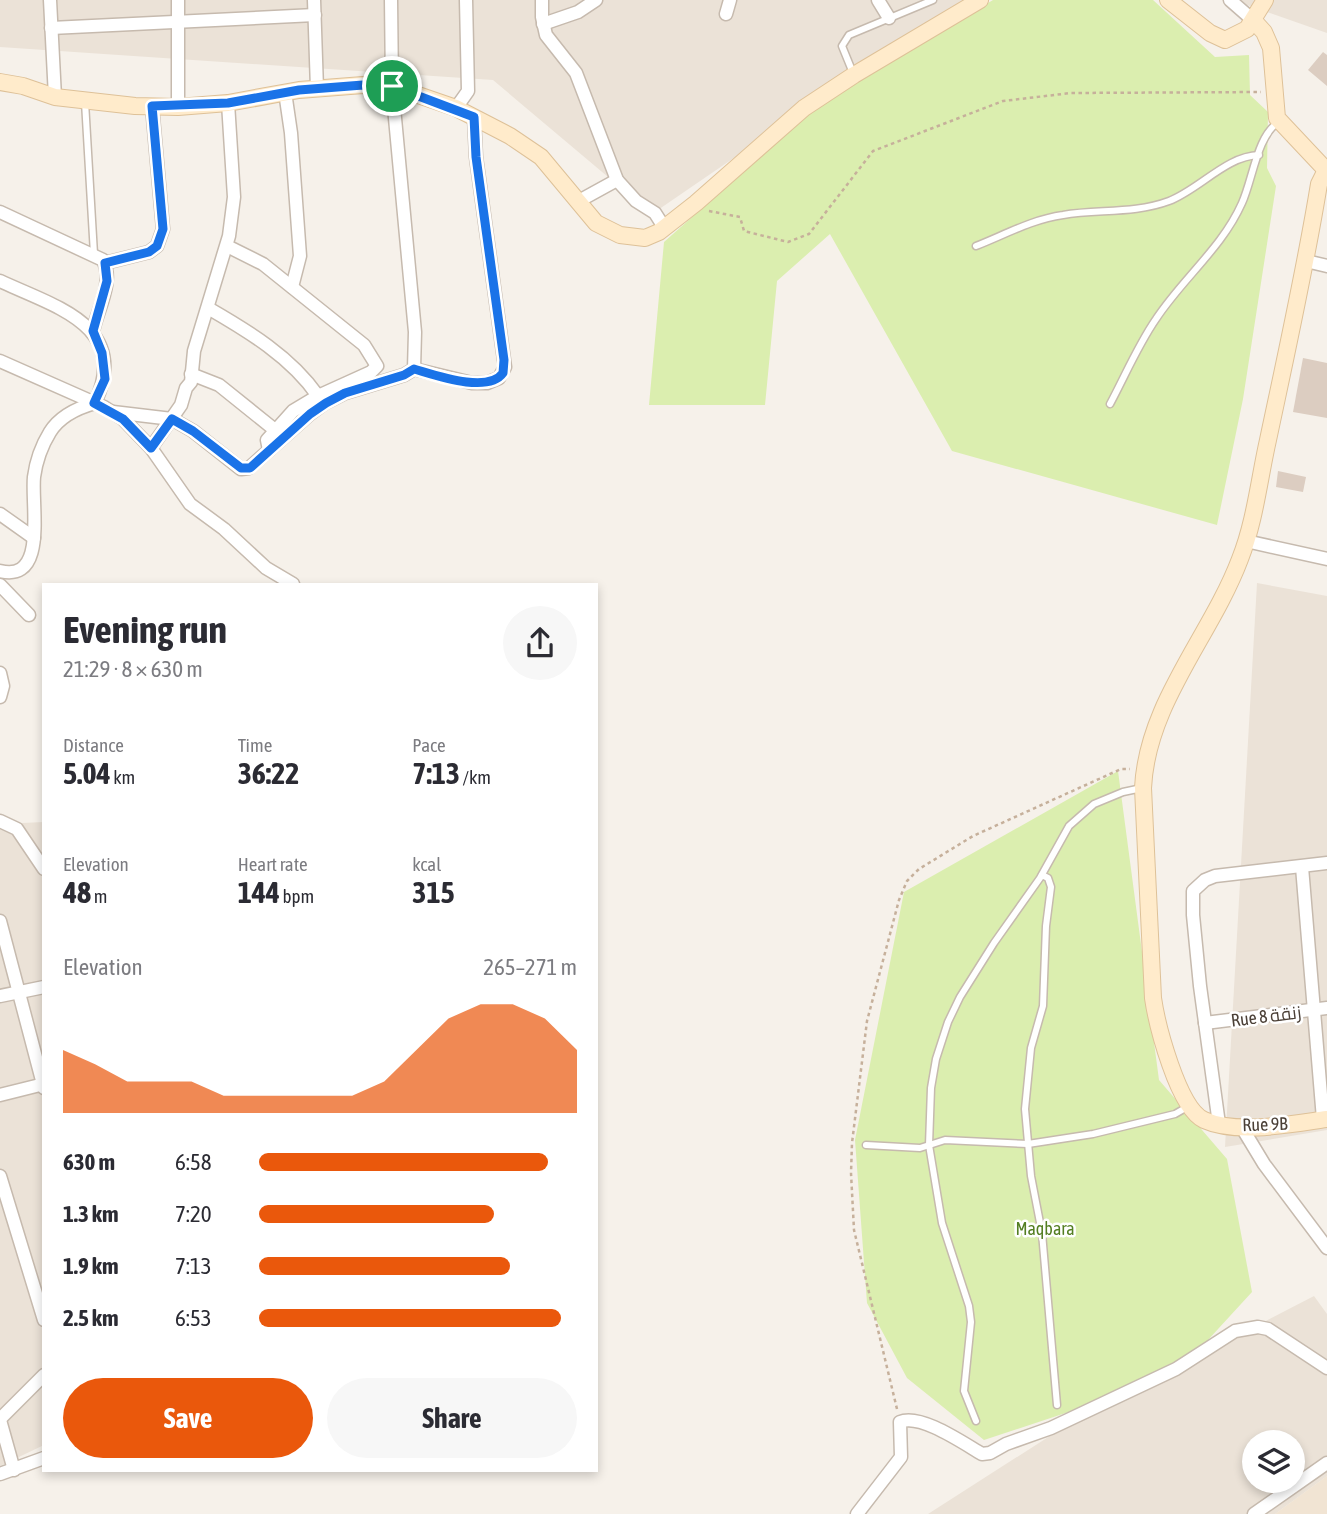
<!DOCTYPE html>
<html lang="en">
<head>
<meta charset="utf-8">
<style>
	body { margin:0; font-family:"Asap Condensed",Cairo,sans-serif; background:#f7f7f7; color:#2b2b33; height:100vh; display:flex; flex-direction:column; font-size:26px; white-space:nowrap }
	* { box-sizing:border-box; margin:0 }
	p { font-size:23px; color:#7c7c81 }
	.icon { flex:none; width:38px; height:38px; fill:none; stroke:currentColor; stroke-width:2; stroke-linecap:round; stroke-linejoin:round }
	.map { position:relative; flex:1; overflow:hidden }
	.side { position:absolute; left:42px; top:583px; width:556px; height:889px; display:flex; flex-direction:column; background:#fff; border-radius:0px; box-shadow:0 4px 10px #0003 }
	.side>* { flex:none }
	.tools { position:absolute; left:1242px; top:1430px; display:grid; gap:14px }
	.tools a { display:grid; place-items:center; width:63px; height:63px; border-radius:50%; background:#fff; box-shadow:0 4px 10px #0003; font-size:35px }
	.pin { position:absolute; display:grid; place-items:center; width:60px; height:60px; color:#fff; margin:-30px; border:4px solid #fff; border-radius:50%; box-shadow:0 2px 7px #0007 }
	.round { display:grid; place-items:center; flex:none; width:74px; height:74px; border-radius:37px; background:#f7f7f7 }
	.overview { display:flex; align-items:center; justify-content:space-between; height:119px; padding:0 21px }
	h1 { font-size:38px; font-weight:700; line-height:52px }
	.metrics { display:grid; grid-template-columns:repeat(3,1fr); gap:10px; height:119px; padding:7px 21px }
	.metrics div { display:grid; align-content:center }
	.metrics b { font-size:30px; font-weight:700 }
	.metrics small { font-size:19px; font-weight:400 }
	.metrics p { font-size:19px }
	.chart { height:196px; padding:14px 21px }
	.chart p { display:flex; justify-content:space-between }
	.chart svg { width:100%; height:126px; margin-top:7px; fill:#ea580c; opacity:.7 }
	.button { display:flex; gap:14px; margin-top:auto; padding:14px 21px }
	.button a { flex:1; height:80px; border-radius:42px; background:#ea580c; color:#fff; font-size:28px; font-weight:700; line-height:80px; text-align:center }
	.button a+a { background:#f7f7f7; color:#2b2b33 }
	ul { padding:0 21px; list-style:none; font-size:23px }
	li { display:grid; grid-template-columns:112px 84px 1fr; align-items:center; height:52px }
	li i { height:18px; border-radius:9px; background:#ea580c }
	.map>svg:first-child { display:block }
</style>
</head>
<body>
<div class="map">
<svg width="1327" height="1514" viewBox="0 0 1327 1514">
	<rect width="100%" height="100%" fill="#f6f1ea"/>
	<g fill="#ebe2d7" fill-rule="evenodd">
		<path d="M0 0H964L652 214 493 80 0 47Z"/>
		<path d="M1235 0H1327V33L1244 4Z"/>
		<path d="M1257 583 1327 596V1130L1225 1147Z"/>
		<path d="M44 822V1445L0 1466V824Z"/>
		<path d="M1314 1296 1327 1314V1476L1275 1514H928L1081 1416ZM1255 1442H1293V1480H1255Z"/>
	</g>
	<path fill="#f1e4d3" d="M1327 1476V1514H1275Z"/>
	<g fill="#dbeeaf">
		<path d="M993 0H1153L1215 57 1249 55 1250 95 1268 112 1267 168 1276 186 1243 399 1217 525 952 451 830 234 777 281 765 405H649L664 242 815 108Z"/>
		<path d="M1118 771 1159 1080 1227 1159 1252 1292 1174 1377 984 1440 907 1378 867 1303 855 1140 904 892Z"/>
	</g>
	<g fill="#dccdc1">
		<path d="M1323 52 1327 55V86L1308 70Z"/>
		<path d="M1303 358 1327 363V418L1293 412Z"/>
		<path d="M1278 471 1306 477 1303 492 1276 487Z"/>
	</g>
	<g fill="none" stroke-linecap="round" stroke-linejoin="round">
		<g stroke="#c6baae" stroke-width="9">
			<g id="lane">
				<path d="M853 73 842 46 849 35 933 0"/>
				<path d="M85 102 94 254"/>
				<path d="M976 246C1004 235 1033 219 1063 215 1099 209 1134 214 1169 201 1200 189 1226 156 1259 155"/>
				<path d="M1110 404C1125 376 1138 345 1156 319 1183 278 1222 248 1242 203 1253 179 1257 135 1279 122"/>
				<path d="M1042 875 1048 878 1051 887 1046 926 1043 1006 1031 1048 1025 1109 1031 1176 1042 1233 1057 1405"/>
				<path d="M866 1145 920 1148 945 1140 1028 1144 1093 1134 1175 1114 1189 1106"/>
				<path d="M976 1421 964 1391 971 1322 969 1306 942 1223 929 1145 931 1088 936 1059 948 1022 960 997 994 943 1040 878 1069 826 1094 804 1123 792 1142 788"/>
			</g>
		</g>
		<g stroke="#c6baae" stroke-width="15">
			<g id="street">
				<path d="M50 0 55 97"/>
				<path d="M178 0V107"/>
				<path d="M314 0 317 89"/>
				<path d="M542 0V17L546 35 576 73 617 180 636 201 655 213 662 224 659 232"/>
				<path d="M878 0 889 18"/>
				<path d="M1230 0 1254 21"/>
				<path d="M726 14 730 0"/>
				<path d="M543 24 578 12 596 0"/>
				<path d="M51 28 315 15"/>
				<path d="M285 92 291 133 300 256 292 287"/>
				<path d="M456 108 468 91 466 0"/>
				<path d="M577 202 617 180"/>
				<path d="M0 212 103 260C114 282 98 308 93 331"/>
				<path d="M227 246 263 264 364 345 377 366 371 372 318 396 293 411 267 440 269 450"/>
				<path d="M1306 261 1327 266"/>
				<path d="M105 263 149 252 157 246 163 229 152 106"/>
				<path d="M0 281C55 307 131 325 95 403 77 408 60 416 50 432 42 445 36 462 34 477 31 505 48 583 0 571"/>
				<path d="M208 308C248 331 291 357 318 396"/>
				<path d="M0 361 104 407 123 419 151 448 190 504 224 529 266 568 293 584"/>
				<path d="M414 369 472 383H487L499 378 505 367 476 157 474 117"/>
				<path d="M191 374 219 385 275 430"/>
				<path d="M113 412 172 419 193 431 241 469 249 468 310 414 325 403 345 393 404 375 414 369 415 332 392 86 391 0"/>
				<path d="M151 448 181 405 186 388 191 382 194 351 229 236 234 197 228 103"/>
				<path d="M0 514 34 538"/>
				<path d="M1246 541 1327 559"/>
				<path d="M0 585 29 615"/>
				<path d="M0 673 3 686 0 697"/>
				<path d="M0 821 17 829 44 869"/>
				<path d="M1302 867 1323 1119"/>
				<path d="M0 921 44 1088"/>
				<path d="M0 996 44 987"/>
				<path d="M1205 1023 1327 1008"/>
				<path d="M0 1095 44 1084"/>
				<path d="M1219 1124 1200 986 1193 915V891L1205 880 1215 876 1327 863"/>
				<path d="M1241 1126 1264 1164 1327 1248"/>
				<path d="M0 1176 44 1320"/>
				<path d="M0 1419 44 1375"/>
				<path d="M0 1420 14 1470"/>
				<path d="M0 1474 44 1458"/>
				<path d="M857 1514 901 1457 900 1422C920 1413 963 1443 982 1454L990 1453 1006 1444 1051 1428 1176 1369 1235 1331 1258 1327 1268 1329 1327 1368"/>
				<path d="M1254 1514 1327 1463"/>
			</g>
		</g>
		<g stroke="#dec198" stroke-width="18">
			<g id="secondary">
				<path d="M1168 0 1210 33 1225 40 1247 29 1265 0"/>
				<path d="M1254 21 1264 32 1271 48 1277 118 1325 169"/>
				<path d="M0 82 23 86 55 97 135 106 178 107 228 103 299 90 363 85 392 86 456 108 510 136 541 157 596 223 620 235 645 238 659 232 696 203 804 108 854 75 980 0"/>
				<path d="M1327 168 1319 184C1305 270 1286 355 1268 440 1259 480 1255 521 1240 559 1211 636 1147 703 1143 788L1153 998C1157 1025 1178 1108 1204 1120 1237 1135 1292 1124 1327 1119"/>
			</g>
		</g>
		<g stroke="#c6b09b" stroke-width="2.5" stroke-dasharray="3.5 3.5" stroke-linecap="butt">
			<path d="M709 211 740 217 744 231 788 242 809 234 873 151 1003 101 1071 93 1261 92"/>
			<path d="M897 1409 854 1230 851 1173 852 1143 867 1021 899 900 907 881 919 869 973 836 1121 769H1130"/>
		</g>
		<use href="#lane" stroke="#fff" stroke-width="6"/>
		<use href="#street" stroke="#fff" stroke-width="12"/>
		<use href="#secondary" stroke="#ffebcb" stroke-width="16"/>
	</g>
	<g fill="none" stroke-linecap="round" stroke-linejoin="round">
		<g stroke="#fff" stroke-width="14">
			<path id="route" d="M363 85 392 86 474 117 476 157 504 360 503 373C488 394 435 375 414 369L404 375 345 393 326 403 310 414 250 468H241L193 431 172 419 151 448 123 419 94 403 105 379 102 353 93 331 107 281 105 263 149 252 157 246 163 229 152 106 228 103 299 90Z"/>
		</g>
		<use href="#route" stroke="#1a73e8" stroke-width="9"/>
	</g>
	<g text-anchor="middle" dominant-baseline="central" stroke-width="5" stroke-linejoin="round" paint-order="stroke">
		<g font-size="18" fill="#4b4037" stroke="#fff">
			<text transform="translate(1266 1016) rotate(-7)">Rue 8 زنقة</text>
			<text transform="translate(1265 1124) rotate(-2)">Rue 9B</text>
		</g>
		<g font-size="18" fill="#537e22" stroke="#fff">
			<text x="1045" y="1228">Maqbara</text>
		</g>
	</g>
</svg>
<div class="tools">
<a><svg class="icon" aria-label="layers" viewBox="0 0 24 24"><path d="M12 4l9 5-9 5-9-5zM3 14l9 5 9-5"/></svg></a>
</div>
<div class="pin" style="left:392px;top:86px;background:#1e9e55"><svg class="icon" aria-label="arrive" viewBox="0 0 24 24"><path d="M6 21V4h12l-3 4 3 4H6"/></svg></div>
<section class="side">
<div class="overview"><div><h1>Evening run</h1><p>21:29 · 8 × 630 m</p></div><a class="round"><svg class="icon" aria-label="share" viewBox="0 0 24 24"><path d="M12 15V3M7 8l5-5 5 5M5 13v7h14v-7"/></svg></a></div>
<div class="metrics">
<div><p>Distance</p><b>5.04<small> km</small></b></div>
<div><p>Time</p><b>36:22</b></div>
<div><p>Pace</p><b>7:13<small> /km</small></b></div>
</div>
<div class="metrics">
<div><p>Elevation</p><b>48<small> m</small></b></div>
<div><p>Heart rate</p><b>144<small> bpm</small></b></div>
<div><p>kcal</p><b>315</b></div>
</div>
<div class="chart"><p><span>Elevation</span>265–271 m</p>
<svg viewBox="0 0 160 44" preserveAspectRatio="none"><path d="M0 44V22L10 27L20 33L30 33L40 33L50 38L60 38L70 38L80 38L90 38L100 33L110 22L120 11L130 6L140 6L150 11L160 22V44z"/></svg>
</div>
<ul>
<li><b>630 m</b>6:58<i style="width:91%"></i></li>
<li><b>1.3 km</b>7:20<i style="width:74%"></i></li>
<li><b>1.9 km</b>7:13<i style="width:79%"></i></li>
<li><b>2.5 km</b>6:53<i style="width:95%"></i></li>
</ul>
<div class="button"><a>Save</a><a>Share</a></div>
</section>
</div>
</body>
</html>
